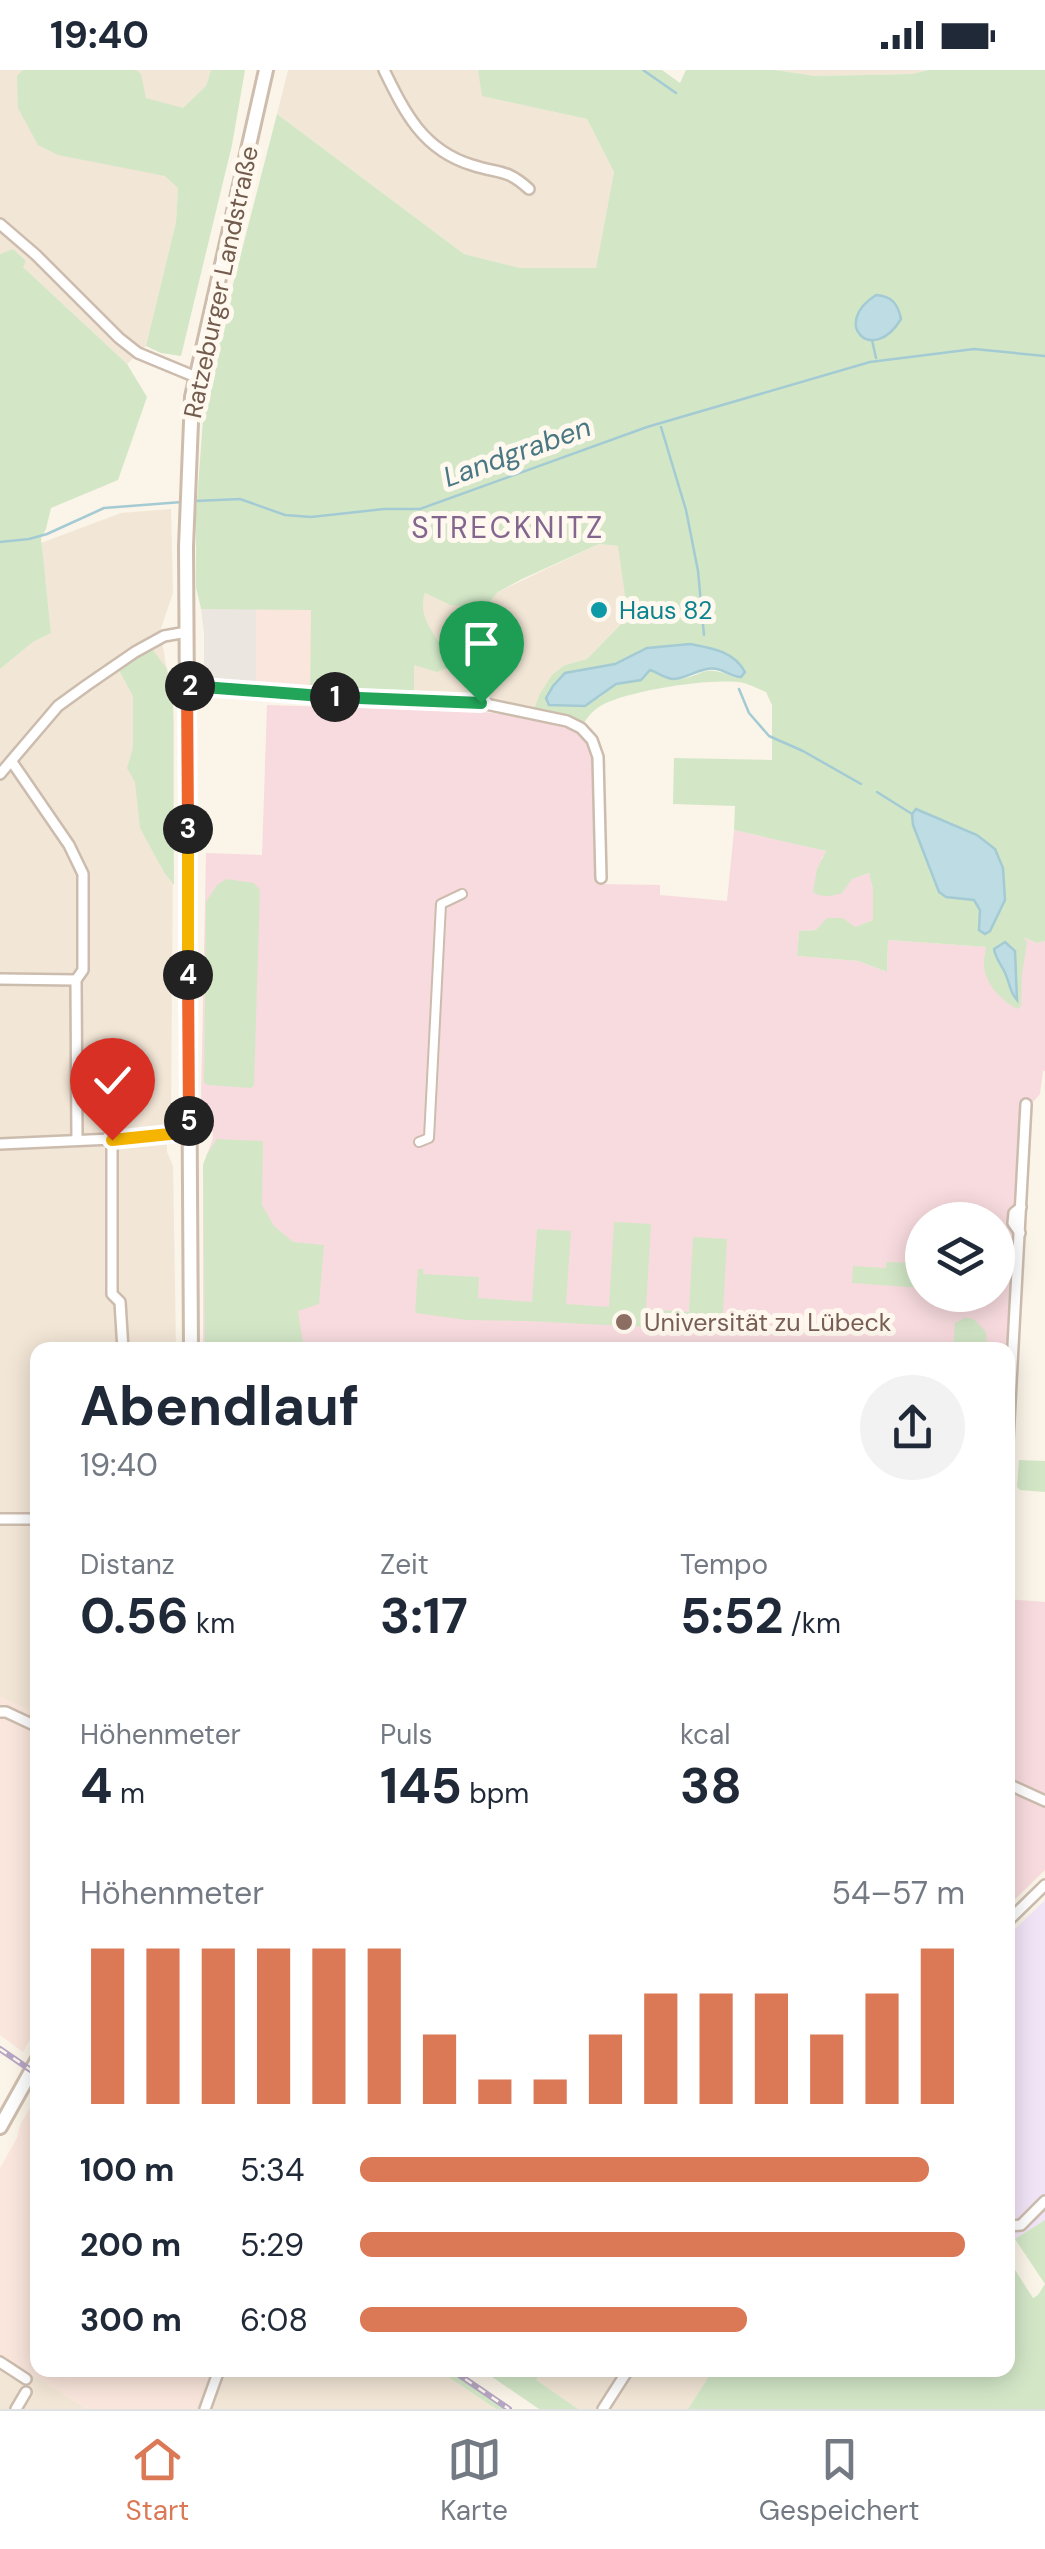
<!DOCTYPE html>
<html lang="de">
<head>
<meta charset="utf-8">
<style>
	body { margin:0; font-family:"DM Sans",sans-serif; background:#f2f2f3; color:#1f2937; height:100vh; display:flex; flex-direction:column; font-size:38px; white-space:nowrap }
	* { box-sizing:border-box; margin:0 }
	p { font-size:32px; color:#747a83 }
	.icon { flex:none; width:55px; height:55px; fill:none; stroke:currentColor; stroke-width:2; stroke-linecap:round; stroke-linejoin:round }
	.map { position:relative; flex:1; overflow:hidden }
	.panel { position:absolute; left:30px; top:1272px; width:985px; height:1035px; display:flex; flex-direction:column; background:#fff; border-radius:20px; box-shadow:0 5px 25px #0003 }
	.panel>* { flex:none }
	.controls { position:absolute; left:905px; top:1132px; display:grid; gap:20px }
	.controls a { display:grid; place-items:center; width:110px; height:110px; border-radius:50%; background:#fff; box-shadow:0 5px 25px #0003; font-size:50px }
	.pin { position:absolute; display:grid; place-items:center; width:85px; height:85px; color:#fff; margin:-102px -42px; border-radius:50% 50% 50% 0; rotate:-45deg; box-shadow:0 0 10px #0007 }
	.pin .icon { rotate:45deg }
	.km { position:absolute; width:50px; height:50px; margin:-25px; border-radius:50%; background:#222; color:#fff; font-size:28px; line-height:50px; text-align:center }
	.round { display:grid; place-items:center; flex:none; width:105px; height:105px; border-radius:52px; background:#f2f2f3 }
	.headline { display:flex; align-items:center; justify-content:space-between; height:170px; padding:0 50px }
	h1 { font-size:55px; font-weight:700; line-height:75px }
	.figures { display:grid; grid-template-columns:repeat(3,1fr); gap:15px; height:170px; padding:10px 50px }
	.figures div { display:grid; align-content:center }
	.figures b { font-size:50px; font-weight:700 }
	.figures small { font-size:28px; font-weight:400 }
	.figures p { font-size:28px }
	.chart { height:280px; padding:20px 50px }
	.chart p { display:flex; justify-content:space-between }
	.chart svg { width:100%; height:180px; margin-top:10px; stroke:#db7957; stroke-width:6 }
	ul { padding:0 50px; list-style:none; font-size:32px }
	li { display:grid; grid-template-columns:160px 120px 1fr; align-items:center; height:75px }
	li i { height:25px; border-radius:12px; background:#db7957 }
	.status { display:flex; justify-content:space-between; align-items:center; height:70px; padding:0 50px; background:#fff; direction:ltr }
	.status svg { height:28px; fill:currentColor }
	.tab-bar { display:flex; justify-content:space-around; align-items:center; height:140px; border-top:2px solid #e0e1e3; background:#fff; font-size:28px; color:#747a83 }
	.tab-bar a { display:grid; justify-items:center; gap:5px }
	.tab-bar .selected { color:#db7957 }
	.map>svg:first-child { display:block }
</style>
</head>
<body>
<div class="status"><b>19:40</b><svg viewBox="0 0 49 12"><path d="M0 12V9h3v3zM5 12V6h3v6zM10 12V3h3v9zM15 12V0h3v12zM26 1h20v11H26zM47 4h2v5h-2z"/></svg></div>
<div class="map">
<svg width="1045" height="2339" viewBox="0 0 1045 2339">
	<rect width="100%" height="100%" fill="#fbf4e8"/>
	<g fill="#f2e6d6">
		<path d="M0 0H211L206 16 183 38 176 152 146 276 127 294 22 196 26 191 13 179 0 184Z"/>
		<path d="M288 0H478L483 26 587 49 614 102 596 199 520 198 464 184 277 44Z"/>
		<path d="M776 0H927L912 4 815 6Z"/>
		<path d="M171 439 173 523 160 561 173 634 174 653 171 1041 166 1053 167 1082 173 1096 176 1280H38L37 1644 0 1627V599L33 572 51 563 41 473 121 443Z"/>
		<path d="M599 474 619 476 628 547 587 589 565 595 539 625 533 642 414 630 413 555 425 523 450 535 483 538 498 522Z"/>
		<path d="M0 2285 87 2339H0Z"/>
		<path d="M210 2300H438L496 2339H195Z"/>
		<path d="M541 2300H713L688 2339H578L535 2310Z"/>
	</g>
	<g fill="#fae6dc">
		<path d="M256 538 312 540 310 625 256 622Z"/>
		<path d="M0 1627 37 1644 38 1955 23 1982 0 1965Z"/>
		<path d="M37 2026 38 2300H210L195 2339H87L0 2285V2098L17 2068 20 2055Z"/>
	</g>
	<path fill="#ece6e1" d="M256 538V622L204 618V564L201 539Z"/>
	<path fill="#f1e4f7" d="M1045 1830V2150L1015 2169 1008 2168V1866Z"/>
	<g fill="#f8dbde" fill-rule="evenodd">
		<path d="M267 635 484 642 556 650 592 670 598 687 602 814 660 815V825L727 831 734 760 822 780 827 782 821 789 852 809 869 803 873 820V850L855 857 799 861 797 886 858 891 887 902 888 870 987 877 1021 866 1037 873 1045 871V1001H1043L1040 1024 1033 1032 1008 1462V1280H203V1096L213 1068 212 1055 201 1030 206 783 262 785ZM922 1150H998V1225H922Z"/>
		<path d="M1008 1529 1045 1532V1800L1008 1836Z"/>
	</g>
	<g fill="#d3e7c7" fill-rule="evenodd">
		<path d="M23 0H136L141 4 146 28 183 38 206 16 211 0H245L232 75 181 286 161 283 146 276 176 152 178 118 165 106 58 85 38 75 18 38 17 6Z"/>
		<path d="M478 0H662L680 13 686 0H776L815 6 912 4 928 0H1045V871L1037 873 1023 867 1027 872 1022 905 1021 936 1018 939C1002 932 984 913 984 894 983 888 986 883 986 877L888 870 887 902 858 891 797 886 799 861 816 860 827 848H843L855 857 873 850V820L869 803 852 809 842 823C833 826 822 828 813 822L817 799 826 781 734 760 735 736 673 734 674 688 772 690V635L766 622C759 619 751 615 744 613 713 607 633 620 604 634 594 639 587 647 582 656L533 642 539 625 552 605 565 595 587 589 628 547 618 476 599 474 522 509 498 522 483 539 450 535 425 523C414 554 448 570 447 598L437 602 414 595V630L310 625 311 540 201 539 196 517V444L205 323 277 44 464 184 520 198H596L614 102 587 49 482 26ZM690 574C710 577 726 582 742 595L736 608C698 591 705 609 673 609 664 609 658 602 650 600L641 610 616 614 599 628 565 603 615 594 646 578ZM916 739 977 765 985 863 981 840 974 830 946 827C925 800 922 772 916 739Z"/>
		<path d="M13 179 26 191 23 197 127 294 147 327 118 410 51 438 46 459 41 468 51 563 33 572 0 599V184Z"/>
		<path d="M152 579 167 599 173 634 174 815 164 802 140 758 135 712 127 698 133 678V626L119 600Z"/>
		<path d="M226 809 254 813 260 820 254 1015 251 1018 208 1015 204 1012 206 832 217 815Z"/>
		<path d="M217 1069 263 1071 262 1135 274 1156 293 1172 324 1175 319 1234 298 1241 304 1280H205L203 1095 207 1084Z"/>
		<path d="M614 1152 651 1154 646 1239 689 1242 693 1167 727 1169 723 1244 770 1248 769 1263 526 1251 467 1250 415 1243 418 1199H423V1204L479 1207 478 1228 532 1232 537 1159 571 1161 566 1234 609 1237Z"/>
		<path d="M886 1192 922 1193V1218L852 1213 853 1196 886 1198Z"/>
		<path d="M966 1247 975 1250 986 1262 987 1280H953L955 1253Z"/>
		<path d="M1019 1390 1045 1391V1422L1020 1420 1017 1417Z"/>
		<path d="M1045 2150V2339H688L713 2300H1008V2189L1033 2228 1038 2225 1045 2214 1015 2169Z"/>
		<path d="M438 2300H449L506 2339H496Z"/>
		<path d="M482 2300H541L536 2310 578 2339H539Z"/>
	</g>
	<g fill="#bddce3" stroke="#a4cbd4" stroke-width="2.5">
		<path d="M876 225C892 226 898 234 901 249 873 296 830 254 876 225Z"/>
		<path d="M690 574C711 578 734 581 745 602L741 607C732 607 726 601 717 599 703 596 688 608 674 609 665 609 659 603 650 600L641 610 616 614 585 636 549 635 546 628 553 616 565 603 615 594 647 578Z"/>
		<path d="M916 739 977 765 995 779 1003 798 1005 830 990 861 985 864 979 860 980 840 974 830 946 827 939 822 913 755 912 744Z"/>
		<path d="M1005 872 1015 881 1017 930C1010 922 1011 918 1007 908 1004 897 996 891 994 879Z"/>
	</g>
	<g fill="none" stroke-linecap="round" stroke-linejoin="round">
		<g stroke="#a4cbd4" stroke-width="2.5">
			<path d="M643 0 676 23"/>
			<path d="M872 270 876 288"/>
			<path d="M661 357 686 440 698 501 704 565"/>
			<path d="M195 431 240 429 285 445 311 447 384 439H420L647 357 870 292 974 279 1045 286"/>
			<path d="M0 472 29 469 47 464 104 438 182 432"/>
			<path d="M739 619 749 643 769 666 803 681 861 714"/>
			<path d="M877 722 912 744"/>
		</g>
		<g stroke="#ccbcae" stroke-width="12">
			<path id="pedestrian" d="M419 1072 429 1068 441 834 462 824"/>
		</g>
		<g stroke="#ccbcae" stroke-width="14">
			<g id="minor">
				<path d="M384 0C405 43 423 80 472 95 499 104 506 98 529 119"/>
				<path d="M0 154 36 185 119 268 138 283 196 307"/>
				<path d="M187 616 269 623 481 633 567 651 581 658 592 670 598 687 601 808"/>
				<path d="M12 692 69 775 83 804V900L76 910 77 1070"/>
				<path d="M0 704 58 636 87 615 135 582 164 566 187 562"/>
				<path d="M0 909 76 910"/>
				<path d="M112 1069V1224L120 1232 123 1280"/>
				<path d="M0 1074 112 1069 189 1062"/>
				<path d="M1020 1163 1013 1153 1014 1143 1021 1137"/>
				<path d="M1008 1369 1026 1034"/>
				<path d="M0 1449H38"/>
				<path d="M0 1642H6L38 1657"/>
				<path d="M1008 1714 1045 1731"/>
				<path d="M1008 1851 1045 1815"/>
				<path d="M1008 2156 1021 2155 1045 2131"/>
				<path d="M0 2292 26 2309"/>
				<path d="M16 2339 26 2322"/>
				<path d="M205 2339 219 2300"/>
				<path d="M603 2339 628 2300"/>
			</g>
		</g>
		<g stroke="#cebdac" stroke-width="18">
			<g id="secondary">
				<path d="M191 1280 186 477 192 327 266 0"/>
				<path d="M0 2057 38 1989"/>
			</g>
		</g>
		<use href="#pedestrian" stroke="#fff" stroke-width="8"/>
		<use href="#minor" stroke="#fff" stroke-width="9"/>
		<use href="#secondary" stroke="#fff" stroke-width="12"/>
		<g stroke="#b7a6c4" stroke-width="6">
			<g id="rail">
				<path d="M0 1979 38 2005"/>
				<path d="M452 2300 509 2339"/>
			</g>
		</g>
		<use href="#rail" stroke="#fef8ee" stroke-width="2.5" stroke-dasharray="8" stroke-linecap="butt"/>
	</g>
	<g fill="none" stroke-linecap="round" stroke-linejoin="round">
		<g stroke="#fff" stroke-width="20">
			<path id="split-1" d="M335 627 481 633"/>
		</g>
		<g stroke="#fff" stroke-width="20">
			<path id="split-2" d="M190 616 335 627"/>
		</g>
		<g stroke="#fff" stroke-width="20">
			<path id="split-3" d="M188 759 187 616H190"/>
		</g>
		<g stroke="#fff" stroke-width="20">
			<path id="split-4" d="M188 759V905"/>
		</g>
		<g stroke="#fff" stroke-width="20">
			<path id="split-5" d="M188 905 189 1051"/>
		</g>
		<g stroke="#fff" stroke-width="20">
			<path id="split-6" d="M112 1070 189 1062V1051"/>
		</g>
		<use href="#split-1" stroke="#22a559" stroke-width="12"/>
		<use href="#split-2" stroke="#22a559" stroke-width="12"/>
		<use href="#split-3" stroke="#f0652b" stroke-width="12"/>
		<use href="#split-4" stroke="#f5b400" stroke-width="12"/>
		<use href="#split-5" stroke="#f0652b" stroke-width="12"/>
		<use href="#split-6" stroke="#f5b400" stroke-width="12"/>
	</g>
	<circle fill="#0f9aa8" stroke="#fef8ee" stroke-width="4" cx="599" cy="540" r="10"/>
	<circle fill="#8d6e63" stroke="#fef8ee" stroke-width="4" cx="624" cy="1252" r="10"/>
	<g text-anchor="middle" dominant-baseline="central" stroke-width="10" stroke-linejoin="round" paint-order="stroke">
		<g font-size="25" fill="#735c4e" stroke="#fef8ee">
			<text transform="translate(221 212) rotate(-78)">Ratzeburger Landstraße</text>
		</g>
		<g font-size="25" fill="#0d838f" stroke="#fef8ee" text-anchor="start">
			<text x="619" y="540">Haus 82</text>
		</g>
		<g font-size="25" fill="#785e54" stroke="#fef8ee" text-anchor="start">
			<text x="644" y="1252">Universität zu Lübeck</text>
		</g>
		<g font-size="28" font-style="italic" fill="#497884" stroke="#fef8ee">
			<text transform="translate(517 382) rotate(-20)">Landgraben</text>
		</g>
		<g font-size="30" letter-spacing="2.5" fill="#82668e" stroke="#fef8ee">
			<text x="508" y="457">STRECKNITZ</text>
		</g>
	</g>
</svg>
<div class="controls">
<a><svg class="icon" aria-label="layers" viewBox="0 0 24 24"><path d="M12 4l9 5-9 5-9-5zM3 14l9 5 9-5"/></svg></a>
</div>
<div class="pin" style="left:481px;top:633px;background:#1e9e55"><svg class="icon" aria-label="arrive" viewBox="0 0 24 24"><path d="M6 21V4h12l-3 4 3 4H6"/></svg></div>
<div class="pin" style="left:112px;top:1070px;background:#d93025"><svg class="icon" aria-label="check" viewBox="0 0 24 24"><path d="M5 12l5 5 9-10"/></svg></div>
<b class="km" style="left:335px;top:627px">1</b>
<b class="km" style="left:190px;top:616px">2</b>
<b class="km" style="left:188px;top:759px">3</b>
<b class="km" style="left:188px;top:905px">4</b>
<b class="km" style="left:189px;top:1051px">5</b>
<section class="panel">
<div class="headline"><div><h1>Abendlauf</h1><p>19:40</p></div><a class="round"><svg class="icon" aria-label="share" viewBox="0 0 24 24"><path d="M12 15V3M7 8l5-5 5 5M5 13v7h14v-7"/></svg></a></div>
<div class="figures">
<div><p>Distanz</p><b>0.56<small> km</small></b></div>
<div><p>Zeit</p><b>3:17</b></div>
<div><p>Tempo</p><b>5:52<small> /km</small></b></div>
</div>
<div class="figures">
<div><p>Höhenmeter</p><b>4<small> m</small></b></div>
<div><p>Puls</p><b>145<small> bpm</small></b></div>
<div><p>kcal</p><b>38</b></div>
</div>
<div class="chart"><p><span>Höhenmeter</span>54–57 m</p>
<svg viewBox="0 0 160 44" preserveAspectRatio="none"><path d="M5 44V6M15 44V6M25 44V6M35 44V6M45 44V6M55 44V6M65 44V27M75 44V38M85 44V38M95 44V27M105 44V17M115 44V17M125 44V17M135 44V27M145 44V17M155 44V6"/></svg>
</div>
<ul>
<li><b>100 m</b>5:34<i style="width:94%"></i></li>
<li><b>200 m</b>5:29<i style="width:100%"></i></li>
<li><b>300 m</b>6:08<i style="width:64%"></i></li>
</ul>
</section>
</div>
<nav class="tab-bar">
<a class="selected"><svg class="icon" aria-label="home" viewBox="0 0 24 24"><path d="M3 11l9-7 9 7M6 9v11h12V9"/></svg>Start</a>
<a><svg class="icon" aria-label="map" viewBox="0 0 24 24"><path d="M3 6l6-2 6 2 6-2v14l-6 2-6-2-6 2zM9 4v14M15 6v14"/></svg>Karte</a>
<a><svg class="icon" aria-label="saved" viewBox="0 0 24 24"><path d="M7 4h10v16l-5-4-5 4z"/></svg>Gespeichert</a>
</nav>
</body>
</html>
